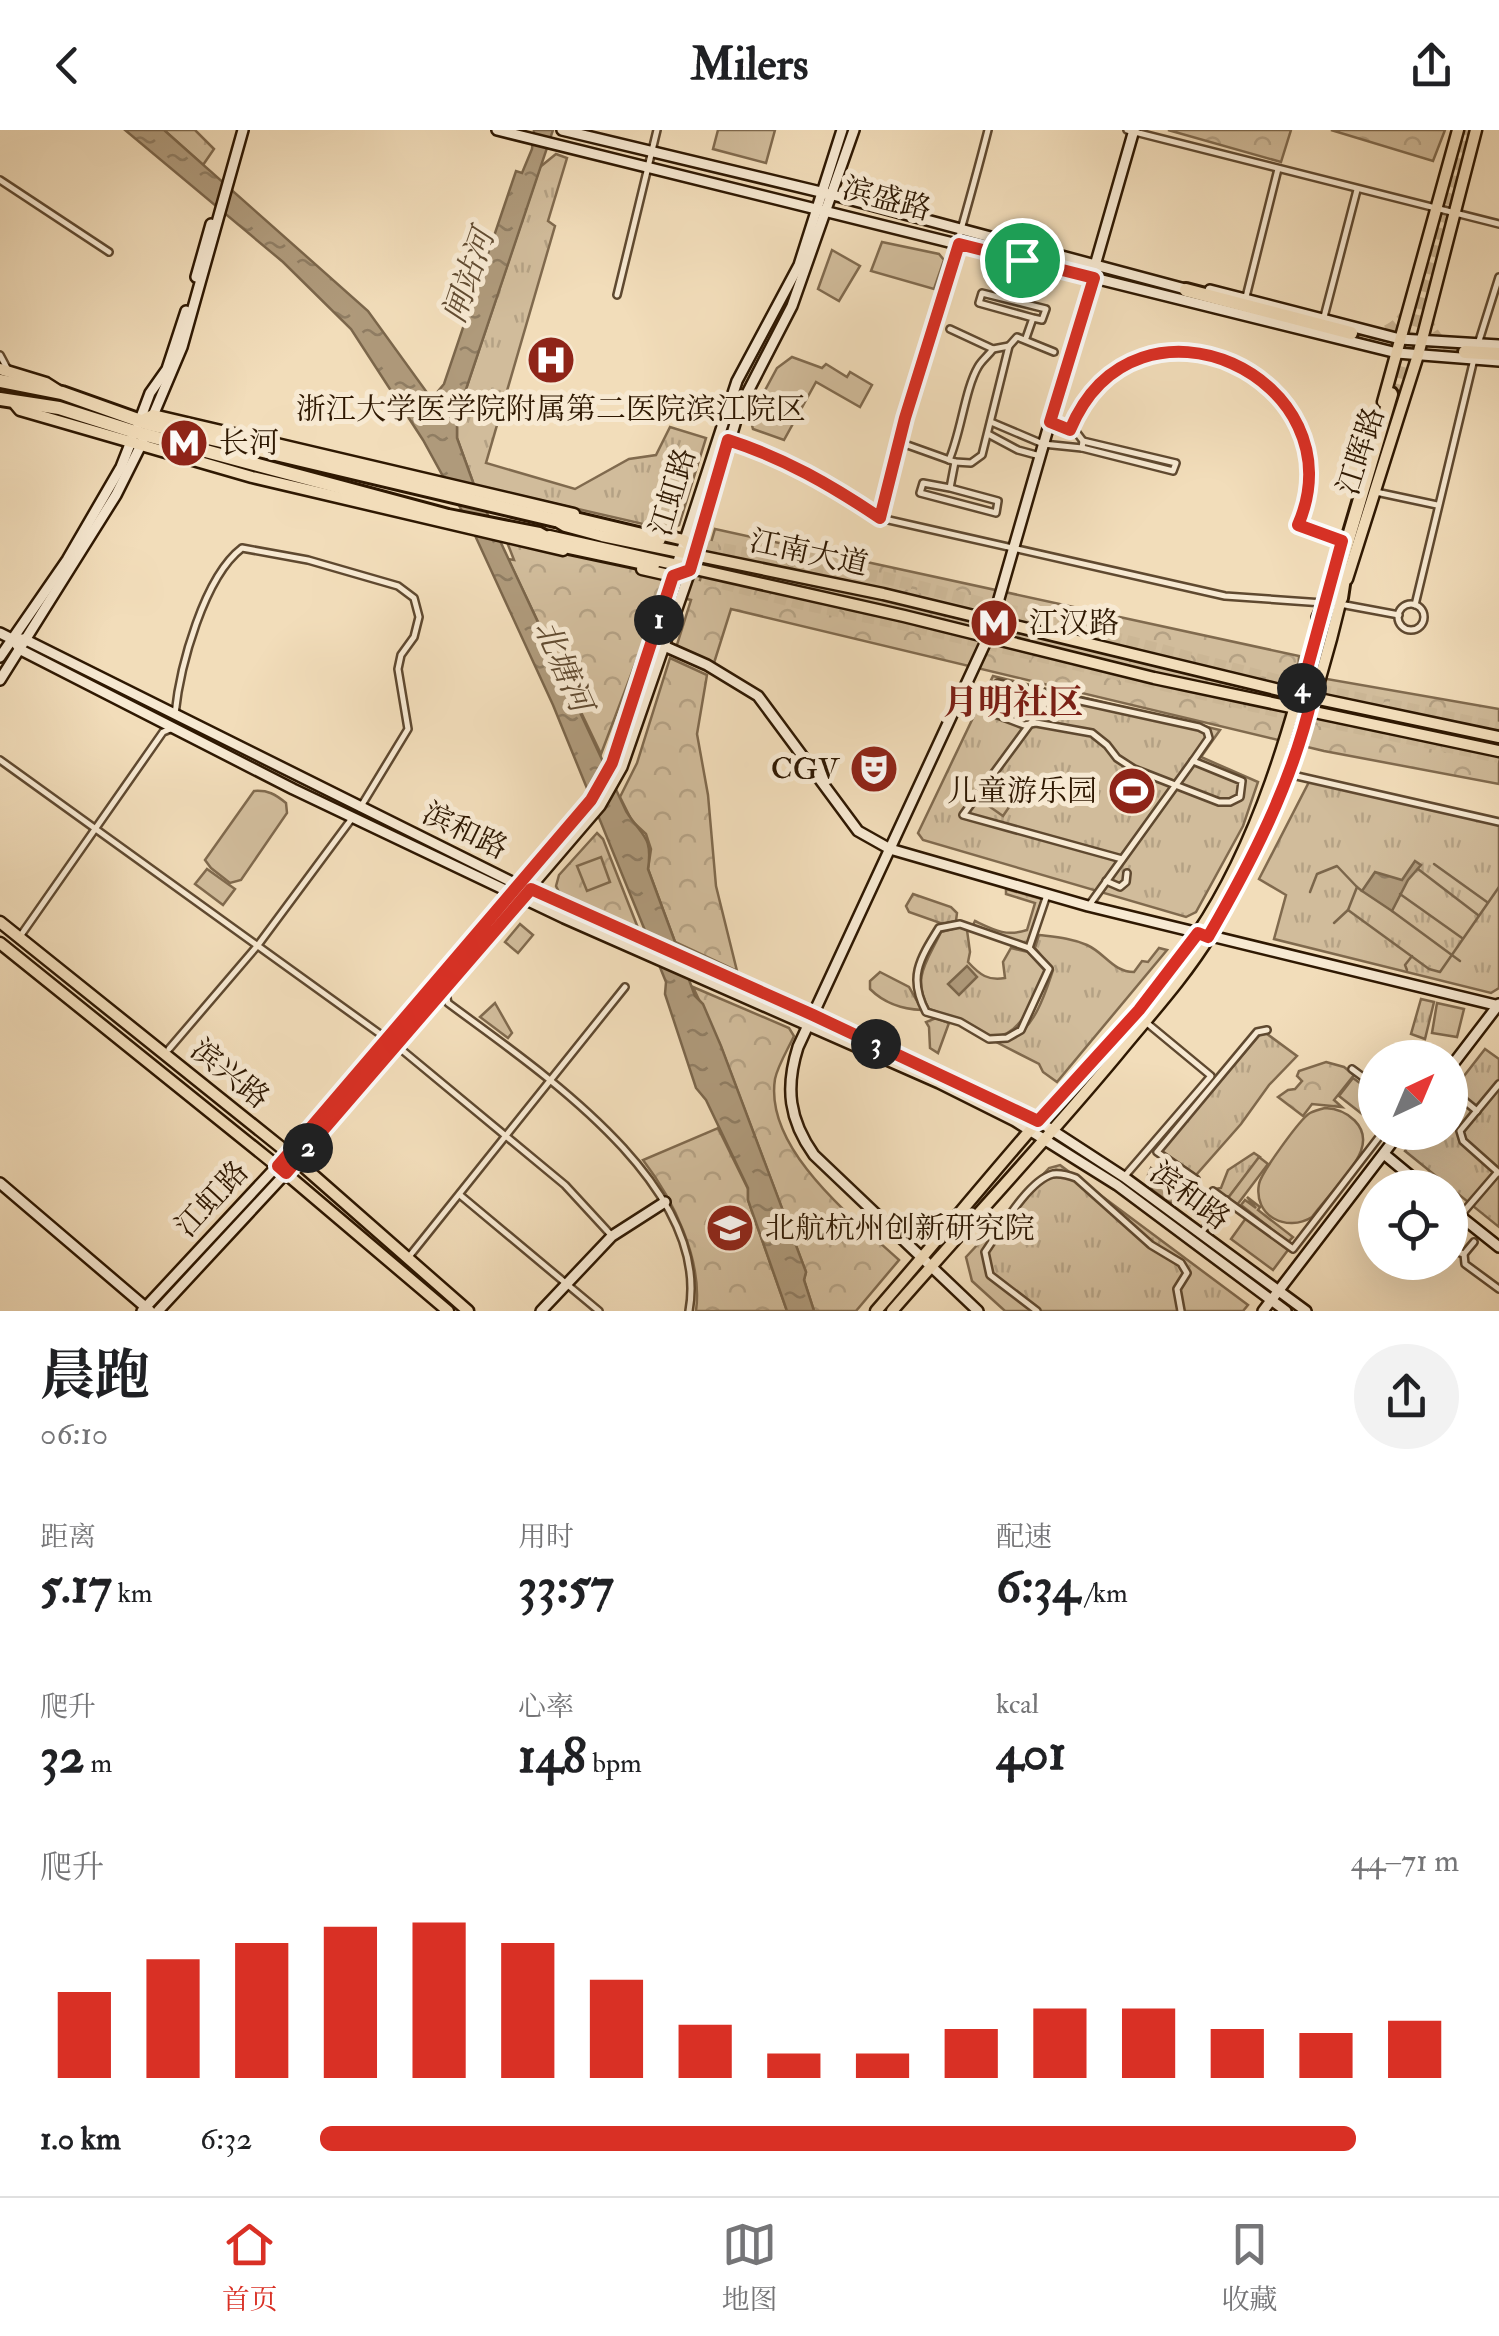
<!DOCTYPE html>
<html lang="zh">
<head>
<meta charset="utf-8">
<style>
	body { margin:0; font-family:"IM FELL Double Pica","Noto Serif SC",serif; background:#f2f2f2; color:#202124; height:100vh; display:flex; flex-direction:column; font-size:38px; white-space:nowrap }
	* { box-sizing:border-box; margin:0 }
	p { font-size:32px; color:#757577 }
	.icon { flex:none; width:55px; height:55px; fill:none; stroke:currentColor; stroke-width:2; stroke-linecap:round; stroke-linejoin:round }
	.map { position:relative; height:1181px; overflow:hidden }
	.side { display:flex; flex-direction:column; background:#fff; flex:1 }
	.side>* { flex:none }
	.needle { width:65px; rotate:44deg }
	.controls { position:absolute; left:1358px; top:910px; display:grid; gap:20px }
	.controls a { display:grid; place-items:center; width:110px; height:110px; border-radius:50%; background:#fff; box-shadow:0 10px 40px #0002; font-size:50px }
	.pin { position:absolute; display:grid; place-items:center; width:85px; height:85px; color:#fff; margin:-42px; border:5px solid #fff; border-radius:50%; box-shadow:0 2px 10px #0007 }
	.km { position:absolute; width:50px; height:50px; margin:-25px; border-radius:50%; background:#222; color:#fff; font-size:28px; line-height:50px; text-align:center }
	.round { display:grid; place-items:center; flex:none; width:105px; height:105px; border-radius:52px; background:#f2f2f2 }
	.summary { display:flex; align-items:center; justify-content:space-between; height:170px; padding:0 40px }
	h1 { font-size:55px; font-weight:700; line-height:75px }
	.stats { display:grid; grid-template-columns:repeat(3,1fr); gap:15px; height:170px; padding:10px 40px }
	.stats div { display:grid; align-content:center }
	.stats b { font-size:50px; font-weight:700 }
	.stats small { font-size:28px; font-weight:400 }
	.stats p { font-size:28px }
	.chart { height:280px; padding:20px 40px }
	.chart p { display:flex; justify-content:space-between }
	.chart svg { width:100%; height:180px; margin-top:10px; stroke:#d93025; stroke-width:6 }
	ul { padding:0 40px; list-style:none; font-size:32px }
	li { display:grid; grid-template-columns:160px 120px 1fr; align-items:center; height:75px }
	li i { height:25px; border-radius:12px; background:#d93025 }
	header { display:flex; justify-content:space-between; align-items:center; height:130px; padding:0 40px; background:#fff; font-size:45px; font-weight:700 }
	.menu { display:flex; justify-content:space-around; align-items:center; height:140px; border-top:2px solid #e0e0e0; background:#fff; font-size:28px; color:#757577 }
	.menu a { display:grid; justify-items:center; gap:5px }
	.menu .on { color:#d93025 }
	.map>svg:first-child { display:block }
</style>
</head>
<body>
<header><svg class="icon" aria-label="back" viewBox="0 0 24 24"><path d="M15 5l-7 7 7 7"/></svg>Milers<svg class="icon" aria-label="share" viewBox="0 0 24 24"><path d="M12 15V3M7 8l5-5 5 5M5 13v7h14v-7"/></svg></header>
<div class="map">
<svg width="1499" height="1181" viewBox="0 0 1499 1181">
	<defs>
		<pattern id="grass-tufts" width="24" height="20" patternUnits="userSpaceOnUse" patternTransform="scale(2.5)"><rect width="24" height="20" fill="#d1bc9b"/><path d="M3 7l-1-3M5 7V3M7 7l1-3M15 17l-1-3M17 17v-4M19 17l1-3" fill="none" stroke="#b4a184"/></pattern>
		<pattern id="forest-crowns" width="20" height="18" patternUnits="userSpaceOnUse" patternTransform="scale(2.5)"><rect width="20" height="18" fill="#d1bc9b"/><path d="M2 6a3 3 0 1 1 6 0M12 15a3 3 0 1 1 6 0" fill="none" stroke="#b4a184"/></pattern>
		<pattern id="water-ripples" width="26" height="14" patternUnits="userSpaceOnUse" patternTransform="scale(2.5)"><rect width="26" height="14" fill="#af9a7b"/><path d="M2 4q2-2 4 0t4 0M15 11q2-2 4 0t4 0" fill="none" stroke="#8f7d63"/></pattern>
	</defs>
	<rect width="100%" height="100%" fill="#f2ddba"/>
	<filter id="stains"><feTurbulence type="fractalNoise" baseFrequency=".002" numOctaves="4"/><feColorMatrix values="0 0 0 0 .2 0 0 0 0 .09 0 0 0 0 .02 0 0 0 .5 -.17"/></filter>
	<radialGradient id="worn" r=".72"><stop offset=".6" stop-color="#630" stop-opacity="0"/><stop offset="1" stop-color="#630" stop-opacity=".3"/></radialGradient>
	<g fill="url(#grass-tufts)" stroke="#806a4e" stroke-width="2.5">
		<path d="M556 24 567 28 548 91 555 96 486 333 575 359 629 329 656 325 670 297 706 308 679 395 669 400 474 355 457 308V286L540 37Z"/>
		<path d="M993 546 1220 600 1201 627 1258 652 1243 696 1196 782 1186 787 923 710 918 703Z"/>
		<path d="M1310 650 1499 694V858L1491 863 1274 809 1286 765 1259 749Z"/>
		<path d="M1006 759 1042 769 1028 815 973 795 975 791C994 800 1006 807 1027 800L1035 773 1006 764Z"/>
		<path d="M913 764 951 777 957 783 956 791 943 794 909 782 906 776Z"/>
		<path d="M960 797 967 800 970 822 968 832C980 845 988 851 1005 848L1003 832 1011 818 1028 822 1045 841C1037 864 1019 914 988 905 969 899 952 886 929 879 911 848 927 832 941 802Z"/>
		<path d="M1039 805C1055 807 1071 808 1087 815 1105 823 1113 842 1134 842L1142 831 1148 832 1159 818 1167 820 1057 952 1043 942 1039 934 996 912C1030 912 1044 868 1053 840L1035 818Z"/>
		<path d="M880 842 909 857 922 880C902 879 885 874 870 859V851Z"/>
		<path d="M1421 869 1434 872 1425 909 1411 904Z"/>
		<path d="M495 873 512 903 508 908 480 887Z"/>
		<path d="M1263 901 1297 926 1269 955 1241 994 1196 1045 1161 1021Z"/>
		<path d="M1485 919 1499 929V1097L1405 1021 1419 1003 1450 1002V964Z"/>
		<path d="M1254 1023 1260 1027 1228 1068 1215 1059 1221 1058 1228 1040Z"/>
		<path d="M1060 1035 1248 1175 1243 1181H1005L972 1151 966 1127 1049 1038Z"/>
	</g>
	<g fill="url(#forest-crowns)" stroke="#806a4e" stroke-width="2.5">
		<path d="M164 0H195L214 19 203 35Z"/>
		<path d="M1168 0H1291L1281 32Z"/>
		<path d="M1331 0H1445L1433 31Z"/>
		<path d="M715 399 1299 526 1298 544 1499 579V654L1324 621 731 479 714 533 676 518 691 470 662 463 601 624 508 429 514 430 505 407 700 450Z"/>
		<path d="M670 528 707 545 697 604 708 665 716 756 737 841 675 812 648 739 651 719 646 704 632 691 620 667 637 633Z"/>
		<path d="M597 703 603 709 638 798 560 764 556 756 559 745Z"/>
		<path d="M693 857 789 898 794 906C788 919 778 935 775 949 764 1019 853 1088 899 1130L856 1181H814L804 1150 806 1142 721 917Z"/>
		<path d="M936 888 949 893 938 923 930 918 929 897 926 892Z"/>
		<path d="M1326 932 1344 937 1354 945 1334 970 1342 977 1312 974 1303 986 1278 967 1288 960 1295 959 1302 951 1297 946 1299 941Z"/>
		<path d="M718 998 748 1059V1070L787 1181H696C703 1130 673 1069 643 1030Z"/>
	</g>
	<g fill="#d1bc9b" stroke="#806a4e" stroke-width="2.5">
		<path d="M718 0H775L766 33 713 19Z"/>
		<path d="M882 112 939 124 944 130 934 159 871 141Z"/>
		<path d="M832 120 860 136 839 171 818 159Z"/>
		<path d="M792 227 822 238 826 234 847 247 850 242 872 255 860 277 816 252 784 310 753 299 750 288 777 238Z"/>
		<path d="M998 650 1018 664 1003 686 983 672Z"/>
		<path d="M254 661C268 660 275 664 286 673L287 683 241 750 230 753 211 738 205 730Z"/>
		<path d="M601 727 610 752 587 761 577 736Z"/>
		<path d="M207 739 235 759 223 775 195 754Z"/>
		<path d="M520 794 533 805 518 823 505 812Z"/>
		<path d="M1437 873 1464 879 1457 907 1432 903Z"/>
		<path d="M1353 948 1375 964V986L1371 991 1339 966Z"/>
		<path d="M1325 978C1347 979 1370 996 1361 1021 1354 1040 1325 1069 1312 1087 1287 1103 1253 1086 1259 1054 1261 1043 1300 989 1310 983 1314 981 1321 979 1325 978Z"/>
		<path d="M1259 1027 1268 1034 1237 1075 1228 1068Z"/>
		<path d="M1247 1067 1260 1077 1258 1080 1293 1107 1288 1112 1241 1075 1245 1070 1256 1078Z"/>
		<path d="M1246 1088 1288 1120 1273 1140 1231 1109Z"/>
	</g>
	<g fill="url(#water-ripples)" stroke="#7b664b" stroke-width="2.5">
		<path d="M125 0H164L368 181 428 264 434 266 444 254 516 41 522 43 532 19 534 0H553L457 286V308L474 355 626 681C642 707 653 705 648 739L695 866 703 874 721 916 806 1142 804 1150 814 1181H787L748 1070V1058L706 970 696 958 665 864 666 852 553 575 473 401 423 310 351 199 283 132Z"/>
		<path d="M1415 731 1421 735 1408 750 1392 781 1362 761 1375 742 1402 750Z"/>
		<path d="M967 836 977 847 959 865 948 854Z"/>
		<path d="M1151 1038 1204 1074 1199 1083 1192 1081 1193 1072 1182 1063 1173 1062 1175 1069 1170 1073 1151 1059 1153 1051 1148 1045Z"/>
	</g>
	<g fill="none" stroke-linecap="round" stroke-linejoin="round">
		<g stroke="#7b664b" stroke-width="2.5">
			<path d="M1434 734 1487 772"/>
			<path d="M1418 739 1478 785"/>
			<path d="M1310 762 1317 744 1337 736 1357 757"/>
			<path d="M1400 764 1462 808"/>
			<path d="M1348 780 1429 839 1440 842 1499 757"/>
			<path d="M1392 781 1460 831"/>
			<path d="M1334 793 1348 780 1357 757 1362 761"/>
			<path d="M1407 840 1405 835 1412 826"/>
		</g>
		<g stroke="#cbb695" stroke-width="12" stroke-dasharray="12 6" stroke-linecap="butt">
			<path d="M1426 186C1431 207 1443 218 1465 222"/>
			<path d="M1351 203C1377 208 1395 203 1409 180"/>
			<path d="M1396 266 1471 0"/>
			<path d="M688 413 886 448 1291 554 1499 598"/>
			<path d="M653 435 803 474 902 494 1284 583 1499 627"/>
		</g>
		<g stroke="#5f4930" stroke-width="10">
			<g id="street">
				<path d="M1127 0 1499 94"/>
				<path d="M0 50 109 122"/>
				<path d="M617 165 657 0"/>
				<path d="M1246 167 1278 39"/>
				<path d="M1324 187 1357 60"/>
				<path d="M950 199 993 219 1009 216"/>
				<path d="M1026 208 1033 188 1042 190 1046 179 982 163 979 173 1033 188"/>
				<path d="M1478 214 1499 147"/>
				<path d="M0 225 8 240"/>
				<path d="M991 292 1043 314 1082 318 1083 311 1077 303 1050 293"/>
				<path d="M1070 300C1136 143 1361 249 1298 395L1342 411"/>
				<path d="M988 304 1018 320 1040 326"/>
				<path d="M729 311 767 323 819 348 880 388 1225 466 1323 473"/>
				<path d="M899 312 955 332 971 333 982 325 1009 216 1017 207 1054 222"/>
				<path d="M1082 318 1173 341 1176 333 1083 311"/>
				<path d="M949 330C961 303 965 259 978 237 982 230 988 226 993 219"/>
				<path d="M950 358 998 371 996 383 920 363 923 353 950 358 955 332"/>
				<path d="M1376 362 1437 375"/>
				<path d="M880 387C913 257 955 130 988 0"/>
				<path d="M1340 474 1399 485"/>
				<circle cx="1411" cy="487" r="13"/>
				<path d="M1415 475 1474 229"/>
				<path d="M1052 564 963 685 1122 729"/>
				<path d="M961 571 1024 595 1036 593 1092 603 1107 615 1117 628 1134 639 1219 672H1230L1240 667 1242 651 1193 631 1209 608 1207 601 1199 597 998 553"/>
				<path d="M175 584C180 536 204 447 242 418L308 430 398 456 414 468 419 487 414 507 401 525 398 539 408 599 360 678"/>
				<path d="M0 630 387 909"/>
				<path d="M1288 644 1499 692"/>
				<path d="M1106 751 1120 757 1126 752 1127 743"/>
				<path d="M1090 774 1193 631"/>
				<path d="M960 794 1029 818 1049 839 1021 900 1007 908 989 909 960 892 926 882C908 848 919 830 939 798Z"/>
				<path d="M21 805 163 602 173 598"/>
				<path d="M1029 818 1047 765"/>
				<path d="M445 859 448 873C535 938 712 1054 689 1181"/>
				<path d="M396 915 565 1055 612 1106"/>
				<path d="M169 919 258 815 353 687"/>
				<path d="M1352 939 1375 956"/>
				<path d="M1499 954 1460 1001 1463 1011 1499 1043"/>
				<path d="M1450 959 1477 981"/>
				<path d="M1124 1047 1211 946 1147 893"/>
				<path d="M1196 1049 1157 1022 1257 902 1267 900"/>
				<path d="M1213 1061 1293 1119 1383 1002"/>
				<path d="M460 1065 599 1181"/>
				<path d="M1460 1086 1497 1043"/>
				<path d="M1201 1103 1226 1070"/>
				<path d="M1450 1120 1464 1124 1474 1112"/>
				<path d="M1464 1124 1465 1134 1499 1159"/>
				<path d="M408 1128 625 857"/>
				<path d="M1037 1181 990 1145 985 1122C999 1102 1028 1050 1053 1044 1061 1043 1068 1045 1076 1048L1151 1115 1181 1133 1187 1143 1177 1159 1181 1181"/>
			</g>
		</g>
		<g stroke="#2e1802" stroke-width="14">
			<g id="secondary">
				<path d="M497 0 1397 223 1499 231"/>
				<path d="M562 0 833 65 1189 160"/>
				<path d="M196 147 211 94"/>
				<path d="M1210 160 1400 209 1499 215"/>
				<path d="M152 288 182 217 243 0"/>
				<path d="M138 295 150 263 167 239 186 181"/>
				<path d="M0 503 12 509 21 520 293 659 564 788 939 953 1015 991 1117 1055 1286 1181"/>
				<path d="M12 509H24L520 756 813 885 1038 991 1124 1047 1306 1181"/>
				<path d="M664 516 707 535 758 566 858 701 890 719 1088 776 1499 876"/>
				<path d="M0 527 67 430 121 337 132 309"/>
				<path d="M0 550 116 365 143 311"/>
				<path d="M1450 938 1499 874"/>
				<path d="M1384 1024 1425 1058"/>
				<path d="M0 1053 150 1181"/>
				<path d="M1450 1078 1499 1117"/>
				<path d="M142 1181 277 1036 591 669 612 633 737 251 799 135 842 0"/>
				<path d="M158 1181 286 1043 600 676 622 637 696 424 740 277 792 176 854 0"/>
				<path d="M541 1181 612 1106 665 1072"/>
				<path d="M978 1181 814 1025C789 990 785 958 798 917L988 507 1134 0"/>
				<path d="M1263 1181 1400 1002"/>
			</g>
		</g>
		<g stroke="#2e1802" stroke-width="15">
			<g id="primary">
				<path d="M0 239 46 253 57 260"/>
				<path d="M1383 272 1458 0"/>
				<path d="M15 274 20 280 252 347 563 420"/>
				<path d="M140 291 153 285 574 384"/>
				<path d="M555 390 565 396 602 406 883 464 1300 565 1499 607"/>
				<path d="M654 403 684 410 696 424"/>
				<path d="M549 406 904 486 1154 548 1499 621"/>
				<path d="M642 439 673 446 689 440"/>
				<path d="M1347 449 1418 225 1476 0"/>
				<path d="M0 792 288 1023 468 1181"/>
				<path d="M0 813 277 1036 448 1181"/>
				<path d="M876 1181C931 1118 984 1053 1039 990 1093 929 1152 871 1197 804 1261 709 1291 594 1320 485"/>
				<path d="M892 1181C967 1095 1045 1012 1118 924 1149 886 1185 847 1211 804 1274 699 1314 584 1342 465"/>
			</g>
		</g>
		<g stroke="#2e1802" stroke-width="18">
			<g id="highway">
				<path d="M1186 160 1351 203"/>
				<path d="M1465 222 1499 224"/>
				<path d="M0 251 62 263 149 294 555 390 567 387 659 409"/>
				<path d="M0 269 59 278 135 302 448 386 539 404 559 415 653 435"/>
				<path d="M1341 468 1345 441"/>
				<path d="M1319 488 1336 450 1391 264"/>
			</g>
		</g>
		<use href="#street" stroke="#f7e9d2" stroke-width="5"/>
		<use href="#secondary" stroke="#f7e9d2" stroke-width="9"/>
		<use href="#primary" stroke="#f2ddba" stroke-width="10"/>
		<use href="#highway" stroke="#f2ddba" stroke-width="12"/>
	</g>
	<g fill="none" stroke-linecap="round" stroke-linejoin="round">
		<g stroke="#fff" stroke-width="20">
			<path id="route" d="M959 114 1094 148 1050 292 1070 300C1136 142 1361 249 1298 395L1342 411 1300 565 1312 567C1292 653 1252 731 1208 807L1198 803 1139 880 1038 991 813 885 531 759 286 1043 278 1036 591 670 612 633 673 446 690 440 728 310C784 328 831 355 880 388L905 288Z"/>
		</g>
		<use href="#route" stroke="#d93025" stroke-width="12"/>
	</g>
	<defs>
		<g id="hospital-disc" transform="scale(2.5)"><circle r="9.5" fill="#8f2418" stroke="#f7e9d2"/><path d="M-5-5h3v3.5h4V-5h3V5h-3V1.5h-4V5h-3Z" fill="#fff"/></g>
		<g id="metro-disc" transform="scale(2.5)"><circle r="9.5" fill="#8f2418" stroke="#f7e9d2"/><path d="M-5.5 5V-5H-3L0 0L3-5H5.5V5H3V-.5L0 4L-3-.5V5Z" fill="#fff"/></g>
		<g id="theatre-disc" transform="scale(2.5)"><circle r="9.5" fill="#8f2418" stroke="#f7e9d2"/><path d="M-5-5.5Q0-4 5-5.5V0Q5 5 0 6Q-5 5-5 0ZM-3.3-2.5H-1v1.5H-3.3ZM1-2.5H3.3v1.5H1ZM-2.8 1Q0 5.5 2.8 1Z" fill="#fff"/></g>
		<g id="stadium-disc" transform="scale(2.5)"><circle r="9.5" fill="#8f2418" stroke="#f7e9d2"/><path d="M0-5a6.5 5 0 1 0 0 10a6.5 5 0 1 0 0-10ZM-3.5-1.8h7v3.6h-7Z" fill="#fff"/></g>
		<g id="university-disc" transform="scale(2.5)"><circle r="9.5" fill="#8f2418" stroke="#f7e9d2"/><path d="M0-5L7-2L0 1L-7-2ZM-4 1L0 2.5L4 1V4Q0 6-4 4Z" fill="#fff"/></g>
	</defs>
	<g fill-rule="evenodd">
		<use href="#hospital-disc" x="551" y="230"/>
		<use href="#metro-disc" x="184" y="313"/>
		<use href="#metro-disc" x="994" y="493"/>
		<use href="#theatre-disc" x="874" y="639"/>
		<use href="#stadium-disc" x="1132" y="661"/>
		<use href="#university-disc" x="730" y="1098"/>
	</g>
	<g text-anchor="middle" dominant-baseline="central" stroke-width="10" stroke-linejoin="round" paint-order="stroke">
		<g font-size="30" fill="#2e1802" stroke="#f7e9d2">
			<text transform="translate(887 69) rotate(15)">滨盛路</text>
			<text transform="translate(1361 321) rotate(-72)">江晖路</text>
			<text transform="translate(673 362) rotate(-73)">江虹路</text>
			<text transform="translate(809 423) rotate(12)">江南大道</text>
			<text transform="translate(465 701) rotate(26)">滨和路</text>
			<text transform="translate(230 944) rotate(39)">滨兴路</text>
			<text transform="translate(1190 1066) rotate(37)">滨和路</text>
			<text transform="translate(212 1069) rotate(-47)">江虹路</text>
		</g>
		<g font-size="30" fill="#2e1802" stroke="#f7e9d2" text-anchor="start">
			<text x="551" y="279" text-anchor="middle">浙江大学医学院附属第二医院滨江院区</text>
			<text x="219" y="313">长河</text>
			<text x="1029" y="493">江汉路</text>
			<text x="839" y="639" text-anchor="end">CGV</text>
			<text x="1097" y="661" text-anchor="end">儿童游乐园</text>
			<text x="765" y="1098">北航杭州创新研究院</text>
		</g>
		<g font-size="32" font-style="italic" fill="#624c32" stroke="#f7e9d2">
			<text transform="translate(469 146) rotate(-71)">闸站河</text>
			<text transform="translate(563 536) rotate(66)">北塘河</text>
		</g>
		<g font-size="35" font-weight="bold" fill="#7a1f14" stroke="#f7e9d2">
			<text x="1013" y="573">月明社区</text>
		</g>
	</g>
	<rect width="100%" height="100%" filter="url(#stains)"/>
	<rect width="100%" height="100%" fill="url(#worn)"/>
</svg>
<div class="controls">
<a><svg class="needle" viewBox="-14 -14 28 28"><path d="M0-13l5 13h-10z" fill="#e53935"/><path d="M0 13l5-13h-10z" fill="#757577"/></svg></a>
<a><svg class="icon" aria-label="locate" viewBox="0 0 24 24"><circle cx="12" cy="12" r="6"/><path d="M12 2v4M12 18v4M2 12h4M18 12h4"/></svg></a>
</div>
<div class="pin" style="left:1022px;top:130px;background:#1e9e55"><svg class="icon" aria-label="arrive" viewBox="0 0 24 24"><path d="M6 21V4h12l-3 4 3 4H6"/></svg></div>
<b class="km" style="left:659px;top:490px">1</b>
<b class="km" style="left:308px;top:1018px">2</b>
<b class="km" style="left:876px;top:914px">3</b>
<b class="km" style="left:1302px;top:558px">4</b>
</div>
<section class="side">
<div class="summary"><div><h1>晨跑</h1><p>06:10</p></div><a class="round"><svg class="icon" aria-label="share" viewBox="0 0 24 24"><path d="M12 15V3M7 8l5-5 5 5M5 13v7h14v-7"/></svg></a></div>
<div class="stats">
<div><p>距离</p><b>5.17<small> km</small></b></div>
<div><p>用时</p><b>33:57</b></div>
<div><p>配速</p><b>6:34<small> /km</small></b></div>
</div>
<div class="stats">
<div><p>爬升</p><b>32<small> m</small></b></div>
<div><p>心率</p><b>148<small> bpm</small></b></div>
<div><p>kcal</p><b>401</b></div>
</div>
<div class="chart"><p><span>爬升</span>44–71 m</p>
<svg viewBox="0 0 160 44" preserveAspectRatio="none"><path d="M5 44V23M15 44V15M25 44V11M35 44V7M45 44V6M55 44V11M65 44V20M75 44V31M85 44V38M95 44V38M105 44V32M115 44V27M125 44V27M135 44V32M145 44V33M155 44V30"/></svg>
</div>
<ul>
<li><b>1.0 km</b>6:32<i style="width:91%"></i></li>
</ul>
</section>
<nav class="menu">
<a class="on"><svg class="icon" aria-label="home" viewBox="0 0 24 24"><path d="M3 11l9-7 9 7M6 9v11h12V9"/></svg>首页</a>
<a><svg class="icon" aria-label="map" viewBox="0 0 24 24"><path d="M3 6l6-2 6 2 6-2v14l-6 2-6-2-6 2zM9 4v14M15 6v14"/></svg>地图</a>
<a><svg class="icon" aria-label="saved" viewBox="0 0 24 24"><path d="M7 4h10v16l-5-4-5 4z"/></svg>收藏</a>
</nav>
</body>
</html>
